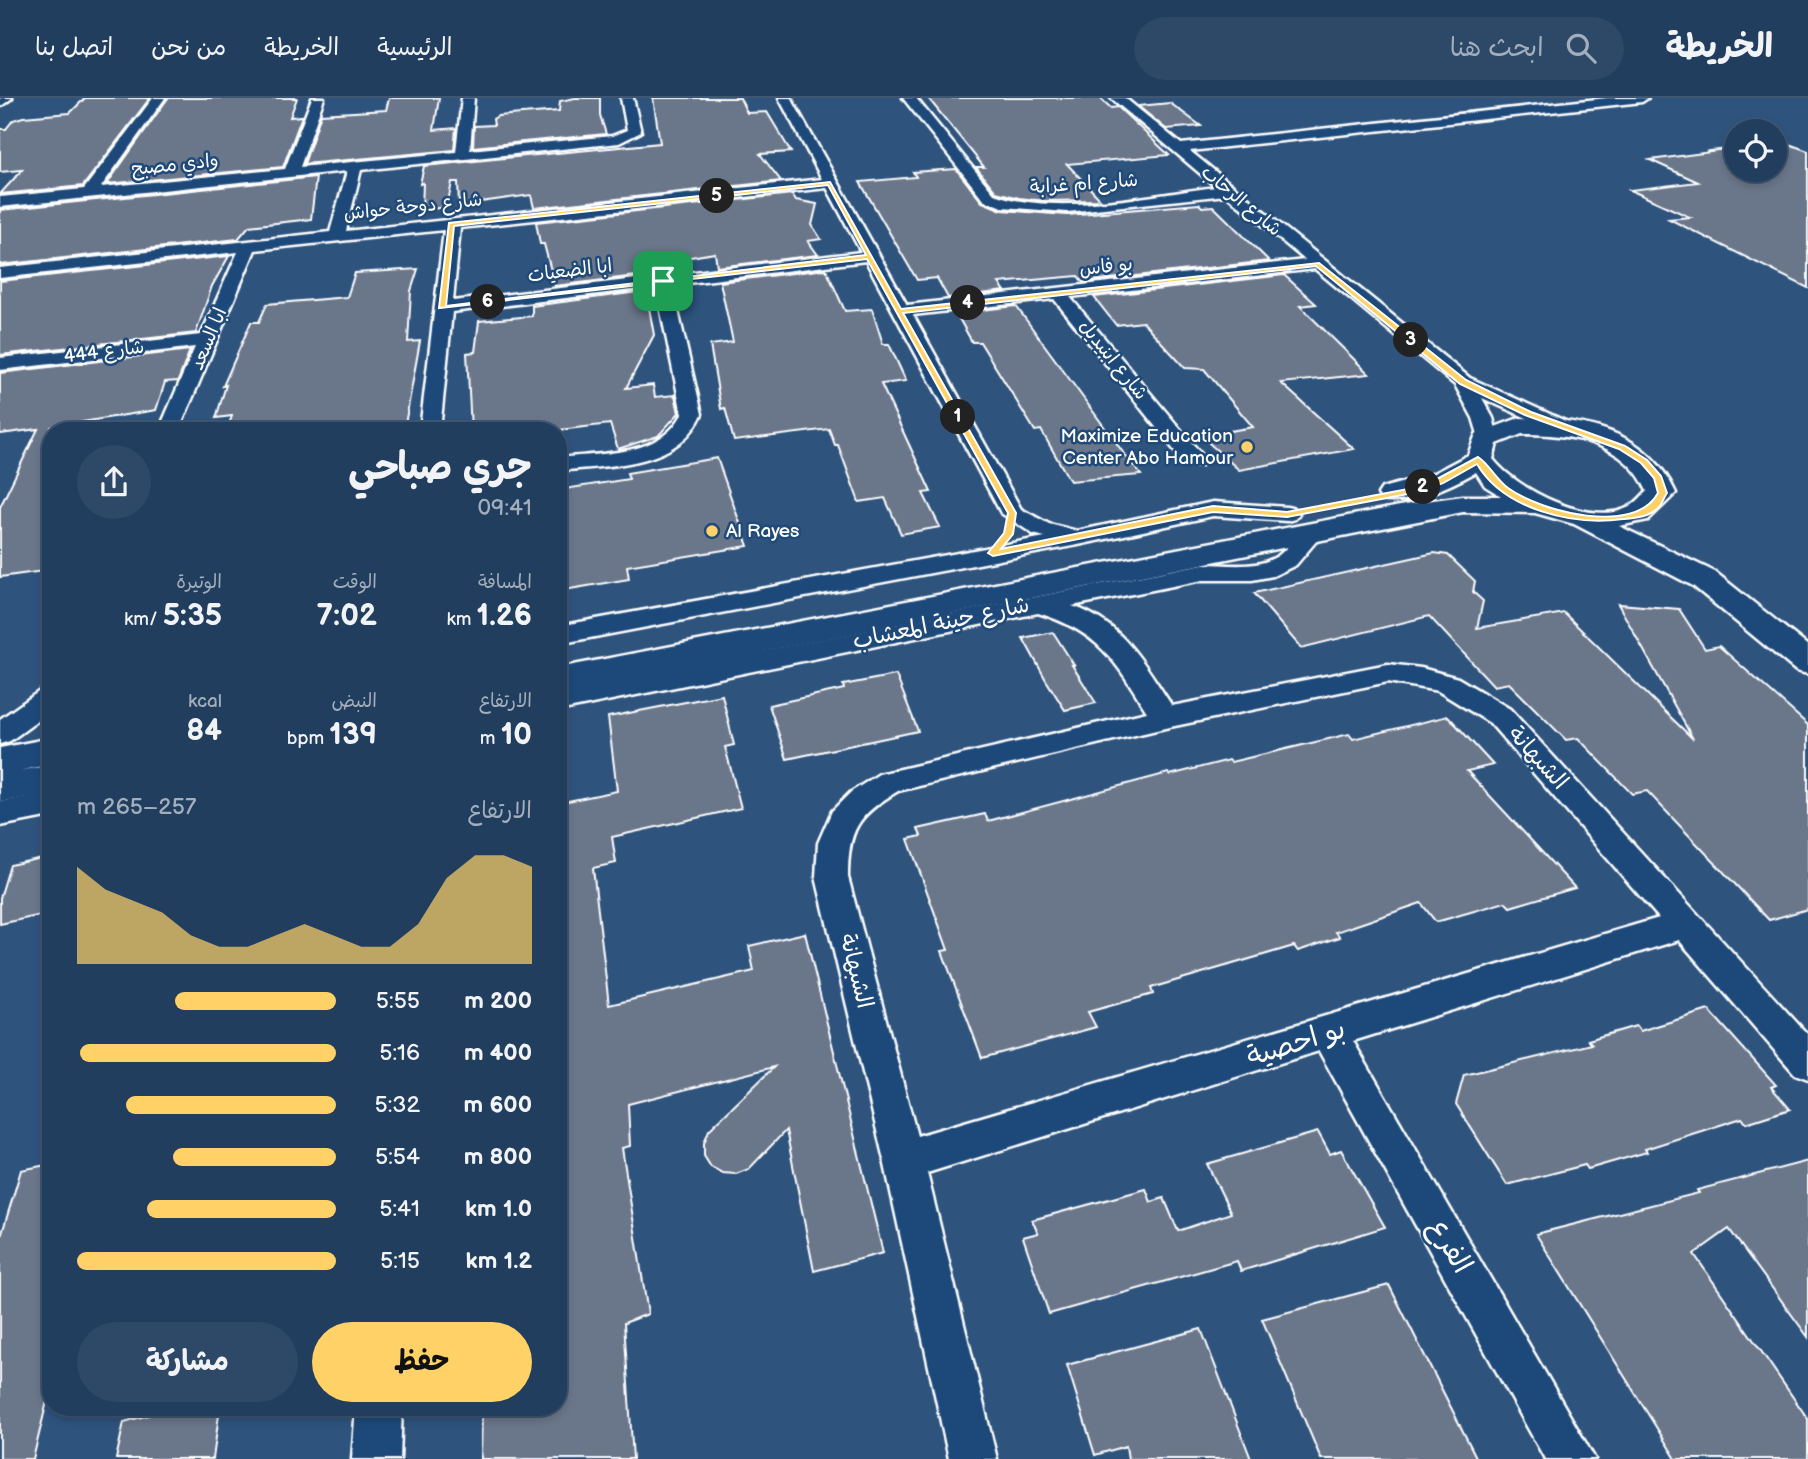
<!DOCTYPE html>
<html lang="ar">
<head>
<meta charset="utf-8">
<style>
	body { margin:0; font-family:"Balsamiq Sans","Playpen Sans Arabic",sans-serif; background:#2e4967; color:#f1f3f6; direction:rtl; height:100vh; display:flex; flex-direction:column; font-size:26px; white-space:nowrap }
	* { box-sizing:border-box; margin:0 }
	p { font-size:23px; color:#a2aebc }
	.icon { flex:none; width:38px; height:38px; fill:none; stroke:currentColor; stroke-width:2; stroke-linecap:round; stroke-linejoin:round }
	.map { position:relative; flex:1; overflow:hidden; direction:ltr }
	.details { position:absolute; left:42px; top:324px; width:525px; height:994px; display:flex; flex-direction:column; background:#223e5e; border-radius:28px; box-shadow:0 4px 10px #0003,0 0 0 2px #3f5773; direction:rtl }
	.details>* { flex:none }
	.controls { position:absolute; left:1724px; top:21px; display:grid; gap:14px }
	.controls a { display:grid; place-items:center; width:63px; height:63px; border-radius:50%; background:#223e5e; box-shadow:0 4px 10px #0003,0 0 0 2px #3f5773; font-size:35px }
	.pin { position:absolute; display:grid; place-items:center; width:60px; height:60px; color:#fff; margin:-30px; border-radius:14px; box-shadow:0 4px 10px #0006 }
	.km { position:absolute; width:35px; height:35px; margin:-18px; border-radius:50%; background:#222; color:#fff; font-size:19px; line-height:35px; text-align:center }
	.round { display:grid; place-items:center; flex:none; width:74px; height:74px; border-radius:37px; background:#2e4967 }
	.summary { display:flex; align-items:center; justify-content:space-between; height:119px; padding:0 35px }
	h1 { font-size:38px; font-weight:700; line-height:52px }
	.stats { display:grid; grid-template-columns:repeat(3,1fr); gap:10px; height:119px; padding:7px 35px }
	.stats div { display:grid; align-content:center }
	.stats b { font-size:30px; font-weight:700 }
	.stats small { font-size:19px; font-weight:400 }
	.stats p { font-size:19px }
	.chart { height:196px; padding:14px 35px }
	.chart p { display:flex; justify-content:space-between }
	.chart svg { width:100%; height:126px; margin-top:7px; fill:#ffd166; opacity:.7 }
	.action { display:flex; gap:14px; margin-top:auto; padding:14px 35px }
	.action a { flex:1; height:80px; border-radius:42px; background:#ffd166; color:#111; font-size:28px; font-weight:700; line-height:80px; text-align:center }
	.action a+a { background:#2e4967; color:#f1f3f6 }
	ul { padding:0 35px; list-style:none; font-size:23px }
	li { display:grid; grid-template-columns:112px 84px 1fr; align-items:center; height:52px }
	li i { height:18px; border-radius:9px; background:#ffd166 }
	header { display:flex; align-items:center; gap:42px; box-sizing:border-box; height:98px; padding:0 35px; background:#223e5e; border-bottom:2px solid #3f5773 }
	header strong { font-size:33px }
	nav { display:flex; gap:38px; margin-inline-start:auto; font-size:24px }
	.search { width:490px; height:63px; background:#2e4967; display:flex; align-items:center; gap:18px; box-sizing:border-box; padding:0 24px; border-radius:38px; color:#a2aebc; font-size:26px }
	.map>svg:first-child { display:block }
</style>
</head>
<body>
<header>
<strong>الخريطة</strong>
<div class="search"><svg class="icon" aria-label="search" viewBox="0 0 24 24"><circle cx="10" cy="10" r="6"/><path d="M15 15l6 6"/></svg>ابحث هنا</div>
<nav><a>الرئيسية</a><a>الخريطة</a><a>من نحن</a><a>اتصل بنا</a></nav>
</header>
<div class="map">
<svg width="1808" height="1361" viewBox="0 0 1808 1361">
	<rect width="100%" height="100%" fill="#2e537d"/>
	<filter id="ink" filterUnits="userSpaceOnUse"><feTurbulence type="fractalNoise" baseFrequency=".0143" numOctaves="2"/><feDisplacementMap in="SourceGraphic" scale="14" xChannelSelector="R" yChannelSelector="G"/><feConvolveMatrix kernelMatrix="1 2 1 2 8 2 1 2 1" color-interpolation-filters="sRGB"/></filter>
	<g filter="url(#ink)">
		<g fill="#6b768a" stroke="#fff" stroke-width="2">
			<path d="M85 0H150L83 88 0 96 22 72 0 74V31H6L13 22 23 19 70 15Z"/>
			<path d="M168 0H297L290 19 302 18 283 69 107 86Z"/>
			<path d="M389 0H439L434 32 456 30 454 52 304 66 321 16 386 12Z"/>
			<path d="M575 0H600V17L606 36 473 49 474 28 494 27 493 21 498 18 559 13 560 3Z"/>
			<path d="M653 0H740L747 15 767 14 791 54 760 56 781 83 534 110 531 97 459 107 458 84H452L447 109 422 112 423 85 420 86 424 68 660 45Z"/>
			<path d="M928 0H1100L1111 10 1118 9 1169 57 1067 66 1101 102 1046 103 1019 100 996 94 976 69H984Z"/>
			<path d="M1170 5 1201 28 1166 31 1138 8Z"/>
			<path d="M1774 45 1789 46 1808 53V190L1669 121 1690 119 1630 92 1698 84 1650 62 1711 54 1709 53 1736 50V72H1774Z"/>
			<path d="M956 71 982 104 1002 112 1067 117 1199 106 1202 109 1213 108 1269 163 1083 184 1078 178 999 185 1005 193 948 200 937 180 917 182 860 84 916 79 913 74Z"/>
			<path d="M316 79 311 121 249 128 238 141 0 167V112Z"/>
			<path d="M792 96 796 102 817 106 812 127 821 141 808 143 818 157 717 169 715 155 642 167 644 177 555 188 544 146H540L536 124Z"/>
			<path d="M229 158 212 188 196 235 0 257V183Z"/>
			<path d="M418 171 411 193 408 244 420 243 404 332H227L232 318 216 320 226 287 223 288 251 224H259L267 206 347 199 355 175Z"/>
			<path d="M826 171 845 213 872 211 883 246H889L906 283 881 286 931 394 923 395 940 429 901 436 885 400 859 404 838 347H835L829 331 734 343 725 310 721 311 710 247 733 244 720 184Z"/>
			<path d="M1284 177 1316 206 1300 208 1369 276 1281 285 1354 351 1239 372 1201 338 1253 329 1204 271 1185 270 1143 224 1116 227 1094 199Z"/>
			<path d="M646 193 654 237 626 290 653 287 655 299 675 297 679 315 658 338 618 351 610 326 559 332H471L467 255 475 254 479 223 532 218V208Z"/>
			<path d="M1016 208 1122 353 1141 377 1070 383 1041 332 1035 333 980 244H972L956 215Z"/>
			<path d="M190 252 178 283 165 284 156 312 51 329V472L0 479V409L38 331 0 336V275Z"/>
			<path d="M717 360 748 448 627 468 629 481 558 493V392L629 381 627 375Z"/>
			<path d="M1434 455 1448 457 1475 483 1473 494 1483 503 1477 530 1564 515 1693 641 1618 506 1679 511 1705 551 1719 548 1808 627V811L1769 822 1647 693 1632 696 1578 640 1566 642 1509 585 1494 588 1429 518 1301 550 1254 495Z"/>
			<path d="M1053 534 1074 567H1072L1096 605 1065 612 1046 582 1023 540Z"/>
			<path d="M896 577 918 633 787 661 769 607 844 591 843 587Z"/>
			<path d="M722 597 734 647 725 649 741 710 612 739 616 765 593 770 609 907 754 873 749 848 805 835 883 1155 814 1173 786 1032 749 1071 736 1076 722 1075 711 1069 704 1058V1045L709 1032 774 969 628 1006 630 1048 622 1050 648 1216 624 1225 633 1361H481L482 1309H558V705L617 693 608 619Z"/>
			<path d="M1448 618 1493 667 1467 673 1575 790 1510 809 1505 804 1436 824 1421 805 1336 834 1340 839 1298 853 1294 848 1151 890 1153 896 1088 914 1096 929 982 960 942 853 948 852 908 741 921 738 918 731 985 716 988 723 1168 675 1170 677 1229 662 1231 664 1349 636 1353 641Z"/>
			<path d="M51 758V815L0 826V800L10 767Z"/>
			<path d="M1709 912 1776 987 1771 989 1790 1011 1746 1025 1742 1020 1645 1051 1647 1054 1588 1071 1585 1067 1507 1087 1456 1006 1464 977 1592 946 1588 942 1636 928 1640 933Z"/>
			<path d="M1318 1034 1330 1056 1341 1052 1385 1129 1241 1173 1237 1163 1049 1216 1023 1139 1038 1135 1032 1122 1146 1091 1151 1104 1164 1100 1178 1133 1231 1115 1207 1066Z"/>
			<path d="M1808 1063V1239L1729 1131 1694 1156 1808 1321V1361H1676L1536 1136 1699 1095 1697 1092Z"/>
			<path d="M51 1066V1287L33 1361H0V1142L21 1072Z"/>
			<path d="M1389 1187 1430 1268 1477 1361H1321L1262 1221Z"/>
			<path d="M1201 1231 1251 1361H1128L1126 1348 1095 1357 1067 1267Z"/>
			<path d="M176 1309H220L213 1361H116L124 1324Z"/>
		</g>
		<g fill="none" stroke-linecap="round" stroke-linejoin="round">
			<g stroke="#fff" stroke-width="5">
				<g id="minor">
					<path d="M0 0H12L0 9Z"/>
					<path d="M153 0H165L101 89 285 71 312 0H324L300 69 456 54 462 0H474L470 52 612 38 627 32 621 0H633L641 34 619 45 361 72 346 133 822 81 779 0H791L907 207 1305 162 1226 97 1067 114 1002 109 984 102 903 0H916L994 96C1057 119 1151 97 1216 89L1111 0H1125L1181 46 1607 0H1648L1642 4 1190 53 1470 280 1572 326 1575 330 1572 334H1558L1482 300 1493 320 1498 339 1494 343H1480L1473 320 1455 287 1315 171 1070 199 1202 357 1205 362 1202 367H1186L1054 201 913 217 1021 411 1049 426 1077 433 1213 404 1287 409 1295 411 1299 416 1295 421 1287 423 1213 418 1078 447 558 546V528L1045 439 1033 436 1001 415 866 163 672 187 702 316C678 370 609 367 558 373V360C599 355 661 359 682 316L656 189 452 214 440 332H420L444 132 255 152 179 332H159L195 249 0 272V260L201 237 238 154 0 180V170L330 134 347 73 0 109V99L84 91ZM827 90 861 154 453 203 460 130Z"/>
					<path d="M1311 428 1319 430 1323 435 1296 467 1273 478 1252 482H1203L1072 508C1122 524 1145 567 1172 608L1388 566 1421 570 1458 580 1510 611 1808 937V981L1795 976 1679 842 1353 943 1595 1361H1545L1319 953 927 1075 997 1361H949L884 1062 816 779 818 745 832 713 851 694 879 676 1147 614C1116 563 1098 533 1038 515L558 613V593L1203 466C1227 466 1258 472 1279 457 1291 448 1297 432 1311 428ZM1388 584 1438 593 1490 625 1659 820 917 1038 848 779C848 732 857 717 898 693L1165 630Z"/>
					<path d="M51 589V613L10 643 0 646V621L41 592Z"/>
					<path d="M51 694V718L0 728V704Z"/>
					<path d="M356 1309H402L400 1361H352Z"/>
				</g>
			</g>
			<g stroke="#fff" stroke-width="5">
				<g id="tertiary">
					<path d="M1519 320C1584 321 1647 331 1676 395L1648 422 1619 428 1715 474 1808 548V576L1796 573 1693 488 1574 426 1535 415 1463 414 558 594V570L1426 403 1463 398H1501L1485 388 1476 374C1453 387 1408 408 1382 402L1378 396 1382 390 1430 377 1468 357 1476 336ZM1522 336C1571 336 1626 344 1647 393 1642 398 1637 404 1631 408 1593 431 1516 391 1493 361L1497 346Z"/>
					<path d="M51 640V666L19 673 51 667V695L0 704V650Z"/>
				</g>
			</g>
			<use href="#minor" fill="#1f4a7a" fill-rule="evenodd"/>
			<use href="#tertiary" fill="#1f4a7a" fill-rule="evenodd"/>
		</g>
	</g>
	<path fill="#ffd166" stroke="#fff" stroke-width="2" fill-rule="evenodd" d="M830 84 901 211 1319 165 1466 282 1531 314 1625 348 1647 362 1661 378 1667 395C1664 399 1662 406 1659 409 1650 419 1635 420 1623 421 1574 428 1504 412 1477 366L1443 385 1413 395 1287 419 1213 414 993 458 988 455 1004 435 1008 415 867 161 439 210 449 125ZM828 87 866 157 446 208 454 128ZM1316 168 1460 286 1525 317 1619 351 1641 365 1654 380 1658 395C1635 438 1541 414 1508 390 1496 381 1488 365 1478 359L1437 381 1408 391 1287 414 1213 408 1001 451 1013 436 1016 415 903 215Z"/>
	<g fill="#ffd166" stroke="#1f4a7a" stroke-width="2.5">
		<circle cx="1247" cy="349" r="7"/>
		<circle cx="712" cy="433" r="7"/>
	</g>
	<g text-anchor="middle" dominant-baseline="central" stroke-width="5" stroke-linejoin="round" paint-order="stroke">
		<g font-size="19" fill="#fff" stroke="#1f4a7a">
			<text transform="translate(175 67) rotate(-6)">وادي مصبح</text>
			<text transform="translate(1084 86) rotate(-4)">شارع ام غرابة</text>
			<text transform="translate(1241 103) rotate(40)">شارع الرحاب</text>
			<text transform="translate(413 109) rotate(-6)">شارع دوحة حواش</text>
			<text transform="translate(1106 169) rotate(-6)">بو فاس</text>
			<text transform="translate(570 173) rotate(-7)">ابا الضعيات</text>
			<text transform="translate(209 241) rotate(-67)">ابا السعد</text>
			<text transform="translate(104 254) rotate(-7)">شارع 444</text>
			<text transform="translate(1113 262) rotate(51)">شارع ابنيديل</text>
		</g>
		<g font-size="19" fill="#fff" stroke="#1f4a7a" text-anchor="end">
			<text x="1233" y="338">Maximize Education<tspan x="1233" dy="22">Center Abo Hamour</tspan></text>
			<text x="726" y="433" text-anchor="start">Al Rayes</text>
		</g>
		<g font-size="23" fill="#fff" stroke="#1f4a7a">
			<text transform="translate(941 525) rotate(-12)">شارع حينة المعشاب</text>
			<text transform="translate(1538 660) rotate(48)">الشبهانة</text>
			<text transform="translate(856 873) rotate(76)">الشبهانة</text>
		</g>
		<g font-size="28" fill="#fff" stroke="#1f4a7a">
			<text transform="translate(1296 945) rotate(-17)">بو احصية</text>
			<text transform="translate(1450 1148) rotate(60)">الفرع</text>
		</g>
	</g>
</svg>
<div class="controls">
<a><svg class="icon" aria-label="locate" viewBox="0 0 24 24"><circle cx="12" cy="12" r="6"/><path d="M12 2v4M12 18v4M2 12h4M18 12h4"/></svg></a>
</div>
<div class="pin" style="left:663px;top:183px;background:#1e9e55"><svg class="icon" aria-label="arrive" viewBox="0 0 24 24"><path d="M6 21V4h12l-3 4 3 4H6"/></svg></div>
<b class="km" style="left:958px;top:319px">1</b>
<b class="km" style="left:1423px;top:389px">2</b>
<b class="km" style="left:1411px;top:242px">3</b>
<b class="km" style="left:968px;top:205px">4</b>
<b class="km" style="left:717px;top:98px">5</b>
<b class="km" style="left:488px;top:204px">6</b>
<section class="details">
<div class="summary"><div><h1>جري صباحي</h1><p>09:41</p></div><a class="round"><svg class="icon" aria-label="share" viewBox="0 0 24 24"><path d="M12 15V3M7 8l5-5 5 5M5 13v7h14v-7"/></svg></a></div>
<div class="stats">
<div><p>المسافة</p><b>1.26<small> km</small></b></div>
<div><p>الوقت</p><b>7:02</b></div>
<div><p>الوتيرة</p><b>5:35<small> /km</small></b></div>
</div>
<div class="stats">
<div><p>الارتفاع</p><b>10<small> m</small></b></div>
<div><p>النبض</p><b>139<small> bpm</small></b></div>
<div><p>kcal</p><b>84</b></div>
</div>
<div class="chart"><p><span>الارتفاع</span>257–265 m</p>
<svg viewBox="0 0 160 44" preserveAspectRatio="none"><path d="M0 44V10L10 18L20 22L30 26L40 34L50 38L60 38L70 34L80 30L90 34L100 38L110 38L120 30L130 14L140 6L150 6L160 10V44z"/></svg>
</div>
<ul>
<li><b>200 m</b>5:55<i style="width:62%"></i></li>
<li><b>400 m</b>5:16<i style="width:99%"></i></li>
<li><b>600 m</b>5:32<i style="width:81%"></i></li>
<li><b>800 m</b>5:54<i style="width:63%"></i></li>
<li><b>1.0 km</b>5:41<i style="width:73%"></i></li>
<li><b>1.2 km</b>5:15<i style="width:100%"></i></li>
</ul>
<div class="action"><a>حفظ</a><a>مشاركة</a></div>
</section>
</div>
</body>
</html>
